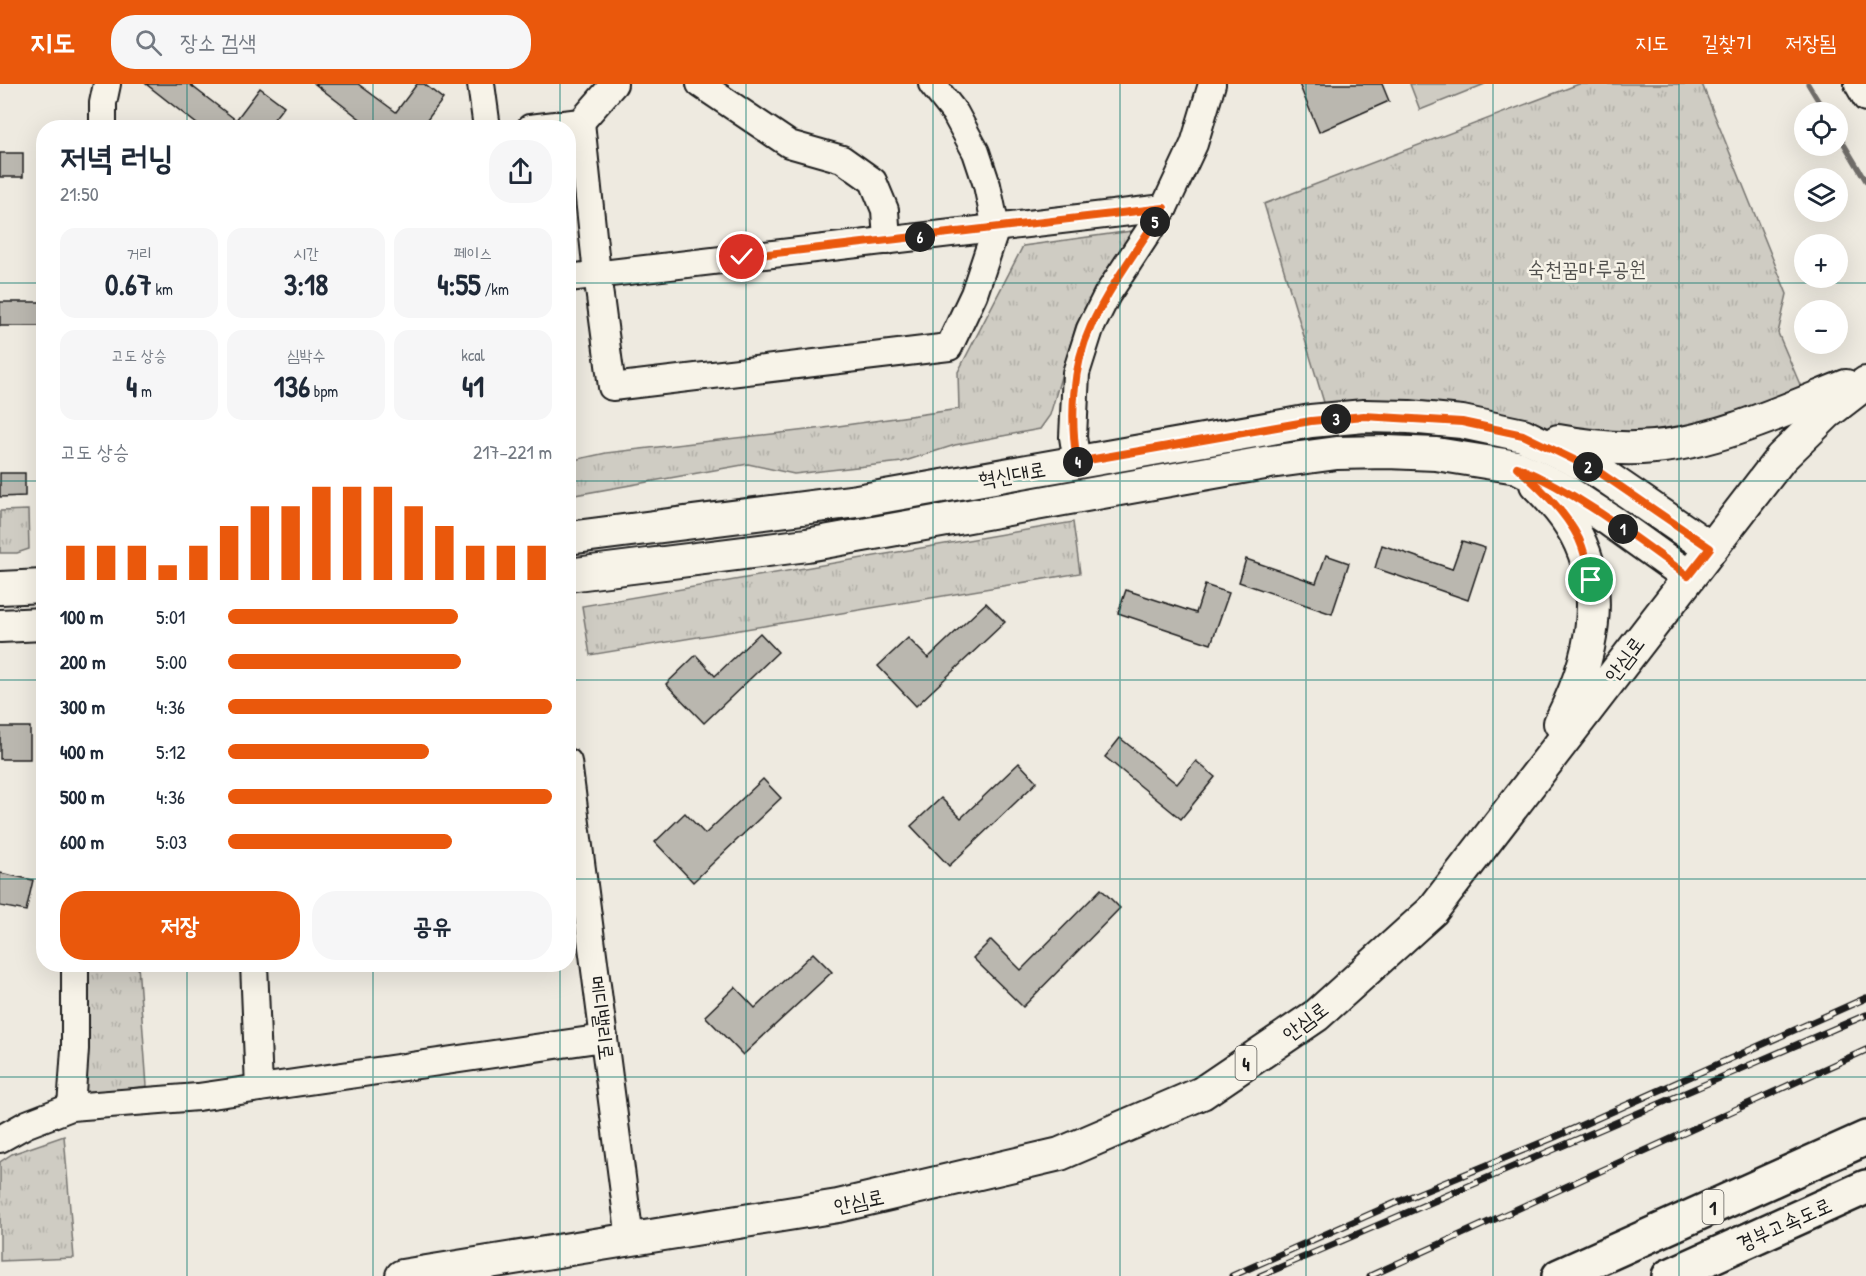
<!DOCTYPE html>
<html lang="ko">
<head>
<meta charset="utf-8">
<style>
	body { margin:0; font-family:"Patrick Hand","Poor Story",sans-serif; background:#f6f6f7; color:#1f2937; height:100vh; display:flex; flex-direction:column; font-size:22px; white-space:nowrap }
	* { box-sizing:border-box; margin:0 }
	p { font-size:20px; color:#747a83 }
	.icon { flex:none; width:33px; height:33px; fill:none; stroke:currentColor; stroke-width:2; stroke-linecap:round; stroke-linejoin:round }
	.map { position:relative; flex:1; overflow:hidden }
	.panel { position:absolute; left:36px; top:36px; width:540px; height:852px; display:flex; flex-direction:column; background:#fff; border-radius:24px; box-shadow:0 6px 24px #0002 }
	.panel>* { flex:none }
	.controls { position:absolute; left:1794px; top:18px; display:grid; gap:12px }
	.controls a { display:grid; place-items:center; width:54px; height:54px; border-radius:50%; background:#fff; box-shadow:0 6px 24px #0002; font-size:30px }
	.pin { position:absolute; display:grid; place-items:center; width:51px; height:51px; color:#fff; margin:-26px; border:3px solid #fff; border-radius:50%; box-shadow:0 2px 6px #0007 }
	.km { position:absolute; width:30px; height:30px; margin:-15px; border-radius:50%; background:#222; color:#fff; font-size:16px; line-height:30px; text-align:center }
	.round { display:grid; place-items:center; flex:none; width:63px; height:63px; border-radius:24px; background:#f6f6f7 }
	.summary { display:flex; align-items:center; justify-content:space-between; height:102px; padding:0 24px }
	h1 { font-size:33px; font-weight:700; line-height:45px }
	.figures { display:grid; grid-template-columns:repeat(3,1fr); gap:9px; height:102px; padding:6px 24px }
	.figures div { display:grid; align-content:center; border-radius:15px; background:#f6f6f7; text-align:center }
	.figures b { font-size:30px; font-weight:700 }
	.figures small { font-size:16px; font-weight:400 }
	.figures p { font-size:16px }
	.chart { height:168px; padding:12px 24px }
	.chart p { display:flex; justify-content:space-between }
	.chart svg { width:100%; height:108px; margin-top:6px; stroke:#ea580c; stroke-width:6 }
	.action { display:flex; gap:12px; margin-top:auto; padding:12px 24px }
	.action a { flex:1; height:69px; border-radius:24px; background:#ea580c; color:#fff; font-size:24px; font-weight:700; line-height:69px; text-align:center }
	.action a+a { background:#f6f6f7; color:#1f2937 }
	ul { padding:0 24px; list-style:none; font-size:20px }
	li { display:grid; grid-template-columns:96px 72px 1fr; align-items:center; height:45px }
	li i { height:15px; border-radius:8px; background:#ea580c }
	header { display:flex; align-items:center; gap:36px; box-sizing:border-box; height:84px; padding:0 30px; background:#ea580c; color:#fff }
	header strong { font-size:28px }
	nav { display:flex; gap:33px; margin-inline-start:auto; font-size:21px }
	.search { width:420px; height:54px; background:#f6f6f7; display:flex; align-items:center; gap:15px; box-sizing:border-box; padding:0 21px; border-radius:24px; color:#747a83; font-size:22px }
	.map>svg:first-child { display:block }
</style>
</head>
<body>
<header>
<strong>지도</strong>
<div class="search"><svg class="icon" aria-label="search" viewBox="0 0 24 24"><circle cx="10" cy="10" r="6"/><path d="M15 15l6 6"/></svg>장소 검색</div>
<nav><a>지도</a><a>길찾기</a><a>저장됨</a></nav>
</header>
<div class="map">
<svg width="1866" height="1192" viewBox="0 0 1866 1192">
	<defs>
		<pattern id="park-tufts" width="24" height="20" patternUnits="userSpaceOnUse" patternTransform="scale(1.5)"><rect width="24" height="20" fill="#cfccc3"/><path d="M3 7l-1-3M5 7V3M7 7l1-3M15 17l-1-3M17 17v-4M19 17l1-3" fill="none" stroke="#b1afa7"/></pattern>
	</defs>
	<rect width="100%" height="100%" fill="#eeeae0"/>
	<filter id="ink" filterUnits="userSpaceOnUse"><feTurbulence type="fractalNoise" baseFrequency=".0167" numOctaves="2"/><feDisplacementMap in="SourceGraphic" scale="12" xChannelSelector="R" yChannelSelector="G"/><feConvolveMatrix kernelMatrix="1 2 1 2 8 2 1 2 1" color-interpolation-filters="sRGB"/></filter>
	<g filter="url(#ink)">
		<path fill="#cfccc3" stroke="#767470" stroke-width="1.5" d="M1410 0H1485L1420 26Z"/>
		<g fill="url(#park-tufts)" stroke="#767470" stroke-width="1.5">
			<path d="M1579 0H1702L1787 210 1778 249 1807 317 1654 363 1329 335 1264 120Z"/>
			<path d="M1132 147 1127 161 1076 241 1050 331 1040 345 955 361 902 378 794 390 748 380 569 412V377L606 369 824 344 959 325 958 288 1023 162Z"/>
			<path d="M28 426 29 465 17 469H0V427Z"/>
			<path d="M1073 438 1080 489 590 571 582 522Z"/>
			<path d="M81 881H138L147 1002 85 1010Z"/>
			<path d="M64 1052 74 1174 0 1177V1078L12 1070Z"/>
		</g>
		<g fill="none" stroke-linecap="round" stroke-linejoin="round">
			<g stroke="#6f6d69" stroke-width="5">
				<path d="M1808 0 1825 28"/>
				<path d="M1838 50 1866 97"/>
			</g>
		</g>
		<g fill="#bab7af" stroke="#1c1c1c" stroke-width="1.5">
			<path d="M146 0H189L236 36 260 4 284 22 267 44H202Z"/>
			<path d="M315 0H358L396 28 417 0H424L443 15 421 44H372Z"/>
			<path d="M1299 0H1382L1389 17 1319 48Z"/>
			<rect x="0" y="69" width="23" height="24"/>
			<rect x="0" y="218" width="41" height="24"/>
			<path d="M0 389H25V412L0 413Z"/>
			<path d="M1462 457 1485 464 1468 516 1375 484 1382 461 1452 485Z"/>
			<path d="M1326 471 1349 479 1332 530 1239 498 1246 475 1316 499Z"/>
			<path d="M1205 501 1229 509 1211 560 1118 529 1126 506 1196 529Z"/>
			<path d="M986 519 1005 538 916 622 878 582 908 554 928 574Z"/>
			<path d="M760 549 778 568 704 639 666 600 696 571 715 592Z"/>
			<rect x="0" y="643" width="30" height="32"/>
			<path d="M1120 654 1177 700 1196 677 1215 693 1181 735 1105 673Z"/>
			<path d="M1019 679 1037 698 949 782 911 742 941 714 961 734Z"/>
			<path d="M763 695 781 714 693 798 655 758 685 729 705 750Z"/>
			<path d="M0 789 33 796 26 827 0 822Z"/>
			<path d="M1101 805 1120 824 1023 923 973 874 991 856 1021 886Z"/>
			<path d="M813 869 832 888 743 971 705 932 735 903 755 924Z"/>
		</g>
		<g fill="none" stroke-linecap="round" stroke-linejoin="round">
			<g stroke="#1c1c1c" stroke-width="30">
				<g id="minor">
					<path d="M481 0 487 44"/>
					<path d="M700 0 789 60 842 75 873 97 885 126 887 157"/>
					<path d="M1858 0 1866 14"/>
					<path d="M581 38 597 190 612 303 949 263 974 210 996 144 987 101 976 68 955 29 932 0"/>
					<path d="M103 44V19L107 0"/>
					<path d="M530 44 581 38 614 0"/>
					<path d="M568 194 1164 124"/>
					<path d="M1077 378 1073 353 1076 289 1090 245 1107 211 1164 124 1194 60 1212 0"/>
					<path d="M568 678 630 1155"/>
					<path d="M254 880 259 1004"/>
					<path d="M71 1023 75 965V880"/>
					<path d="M0 1055 27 1040 71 1023 198 1013 604 954"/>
				</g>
			</g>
			<g stroke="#1c1c1c" stroke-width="36">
				<g id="major">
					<path d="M1558 357C1590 363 1622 366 1654 363 1716 358 1788 325 1846 302"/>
					<path d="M1536 400C1548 412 1562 427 1571 442 1610 504 1591 578 1560 639"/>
					<path d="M568 454 857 417 1311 337 1364 332 1409 333 1462 338 1523 351 1599 388 1710 464"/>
					<path d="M568 491 807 461 1270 378 1337 369 1387 368 1436 370 1517 383 1564 406 1611 437 1688 492"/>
					<path d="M0 504 44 502"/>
					<path d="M0 542 44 540"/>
					<path d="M402 1192 838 1122 1060 1070 1202 1009 1317 931 1432 827 1781 374 1827 329 1866 299"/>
				</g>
			</g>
			<g stroke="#1c1c1c" stroke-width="38">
				<g id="highway">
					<path d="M1559 1192 1866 1054"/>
					<path d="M1669 1192 1866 1103"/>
				</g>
			</g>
			<use href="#minor" stroke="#f7f3e8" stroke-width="26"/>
			<use href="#major" stroke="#f7f3e8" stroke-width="32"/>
			<use href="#highway" stroke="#f7f3e8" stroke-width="33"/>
			<g stroke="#1c1c1c" stroke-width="7">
				<g id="rail">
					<path d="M1232 1192 1393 1120 1555 1053 1866 914"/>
					<path d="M1260 1192 1866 931"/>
					<path d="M1370 1192 1866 966"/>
				</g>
			</g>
			<use href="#rail" stroke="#f7f3e8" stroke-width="4.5" stroke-dasharray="14" stroke-linecap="butt"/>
		</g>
	</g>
	<g fill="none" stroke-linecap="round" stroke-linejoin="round" filter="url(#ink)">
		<g stroke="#fff" stroke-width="12">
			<path id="route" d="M742 173 1164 124C1139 163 1111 200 1091 242 1072 283 1070 334 1077 378L1311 337 1364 332 1462 338 1523 351 1599 388 1710 464 1688 492C1633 452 1580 410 1517 383 1540 404 1565 427 1579 455 1585 468 1588 482 1591 496"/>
		</g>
		<use href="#route" stroke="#ea580c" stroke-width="8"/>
	</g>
	<path fill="none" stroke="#0f766e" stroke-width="1.5" stroke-opacity="0.55" d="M187 0V44M373 0V44M560 0V44M746 0V1192M933 0V1192M1120 0V1192M1306 0V1192M1493 0V1192M1679 0V1192M0 199H44M568 199H1866M0 397H44M568 397H1866M0 596H44M568 596H1866M0 795H44M568 795H1866M187 880V1192M373 880V1192M560 880V1192M0 993H1866"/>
	<g text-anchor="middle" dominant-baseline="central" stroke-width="5" stroke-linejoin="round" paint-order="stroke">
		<g fill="#f7f3e8" stroke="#5e5c59" stroke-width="1.5">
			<rect x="1235.5" y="962" width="21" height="34" rx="4.5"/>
			<rect x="1702.5" y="1106" width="21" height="34" rx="4.5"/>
		</g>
		<g font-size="20" font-weight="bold" fill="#1c1c1c">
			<text x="1246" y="979">4</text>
			<text x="1713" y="1123">1</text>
		</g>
		<g font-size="21" fill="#52514e" stroke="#f7f3e8">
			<text x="1587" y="184">숙천꿈마루공원</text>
		</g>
		<g font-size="21" fill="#1c1c1c" stroke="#f7f3e8">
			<text transform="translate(1012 390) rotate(-10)">혁신대로</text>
			<text transform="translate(1624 575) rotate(-53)">안심로</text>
			<text transform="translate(602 934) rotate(83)">메디밸리로</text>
			<text transform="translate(1305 937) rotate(-37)">안심로</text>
			<text transform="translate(859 1117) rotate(-12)">안심로</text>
			<text transform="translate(1784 1140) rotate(-24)">경부고속도로</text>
		</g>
	</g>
</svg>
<div class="controls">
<a><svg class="icon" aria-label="locate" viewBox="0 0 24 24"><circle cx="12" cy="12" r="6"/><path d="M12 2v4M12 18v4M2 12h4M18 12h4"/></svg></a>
<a><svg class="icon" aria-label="layers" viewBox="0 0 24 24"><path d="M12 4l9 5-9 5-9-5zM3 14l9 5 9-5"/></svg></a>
<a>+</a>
<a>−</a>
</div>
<div class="pin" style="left:1591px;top:496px;background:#1e9e55"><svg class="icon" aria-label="arrive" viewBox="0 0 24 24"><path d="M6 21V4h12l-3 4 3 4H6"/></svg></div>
<div class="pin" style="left:742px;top:173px;background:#d93025"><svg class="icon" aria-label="check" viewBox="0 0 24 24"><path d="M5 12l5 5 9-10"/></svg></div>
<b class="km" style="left:1623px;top:445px">1</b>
<b class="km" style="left:1588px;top:383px">2</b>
<b class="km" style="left:1336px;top:335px">3</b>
<b class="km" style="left:1078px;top:378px">4</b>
<b class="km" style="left:1155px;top:138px">5</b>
<b class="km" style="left:920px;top:153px">6</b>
<section class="panel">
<div class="summary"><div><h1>저녁 러닝</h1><p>21:50</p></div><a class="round"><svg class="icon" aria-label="share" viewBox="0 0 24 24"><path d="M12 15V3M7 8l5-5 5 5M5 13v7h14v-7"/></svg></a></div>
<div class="figures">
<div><p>거리</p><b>0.67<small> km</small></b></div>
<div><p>시간</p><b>3:18</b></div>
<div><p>페이스</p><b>4:55<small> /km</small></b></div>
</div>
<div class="figures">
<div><p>고도 상승</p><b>4<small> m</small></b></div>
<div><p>심박수</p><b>136<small> bpm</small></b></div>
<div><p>kcal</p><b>41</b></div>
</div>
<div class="chart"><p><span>고도 상승</span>217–221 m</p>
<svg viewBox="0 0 160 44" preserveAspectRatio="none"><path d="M5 44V30M15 44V30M25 44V30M35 44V38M45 44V30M55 44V22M65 44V14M75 44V14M85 44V6M95 44V6M105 44V6M115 44V14M125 44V22M135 44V30M145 44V30M155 44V30"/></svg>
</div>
<ul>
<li><b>100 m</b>5:01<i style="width:71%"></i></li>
<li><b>200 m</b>5:00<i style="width:72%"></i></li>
<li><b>300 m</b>4:36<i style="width:100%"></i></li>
<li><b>400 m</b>5:12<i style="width:62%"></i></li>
<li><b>500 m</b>4:36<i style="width:100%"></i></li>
<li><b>600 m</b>5:03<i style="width:69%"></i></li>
</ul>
<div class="action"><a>저장</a><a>공유</a></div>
</section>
</div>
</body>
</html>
